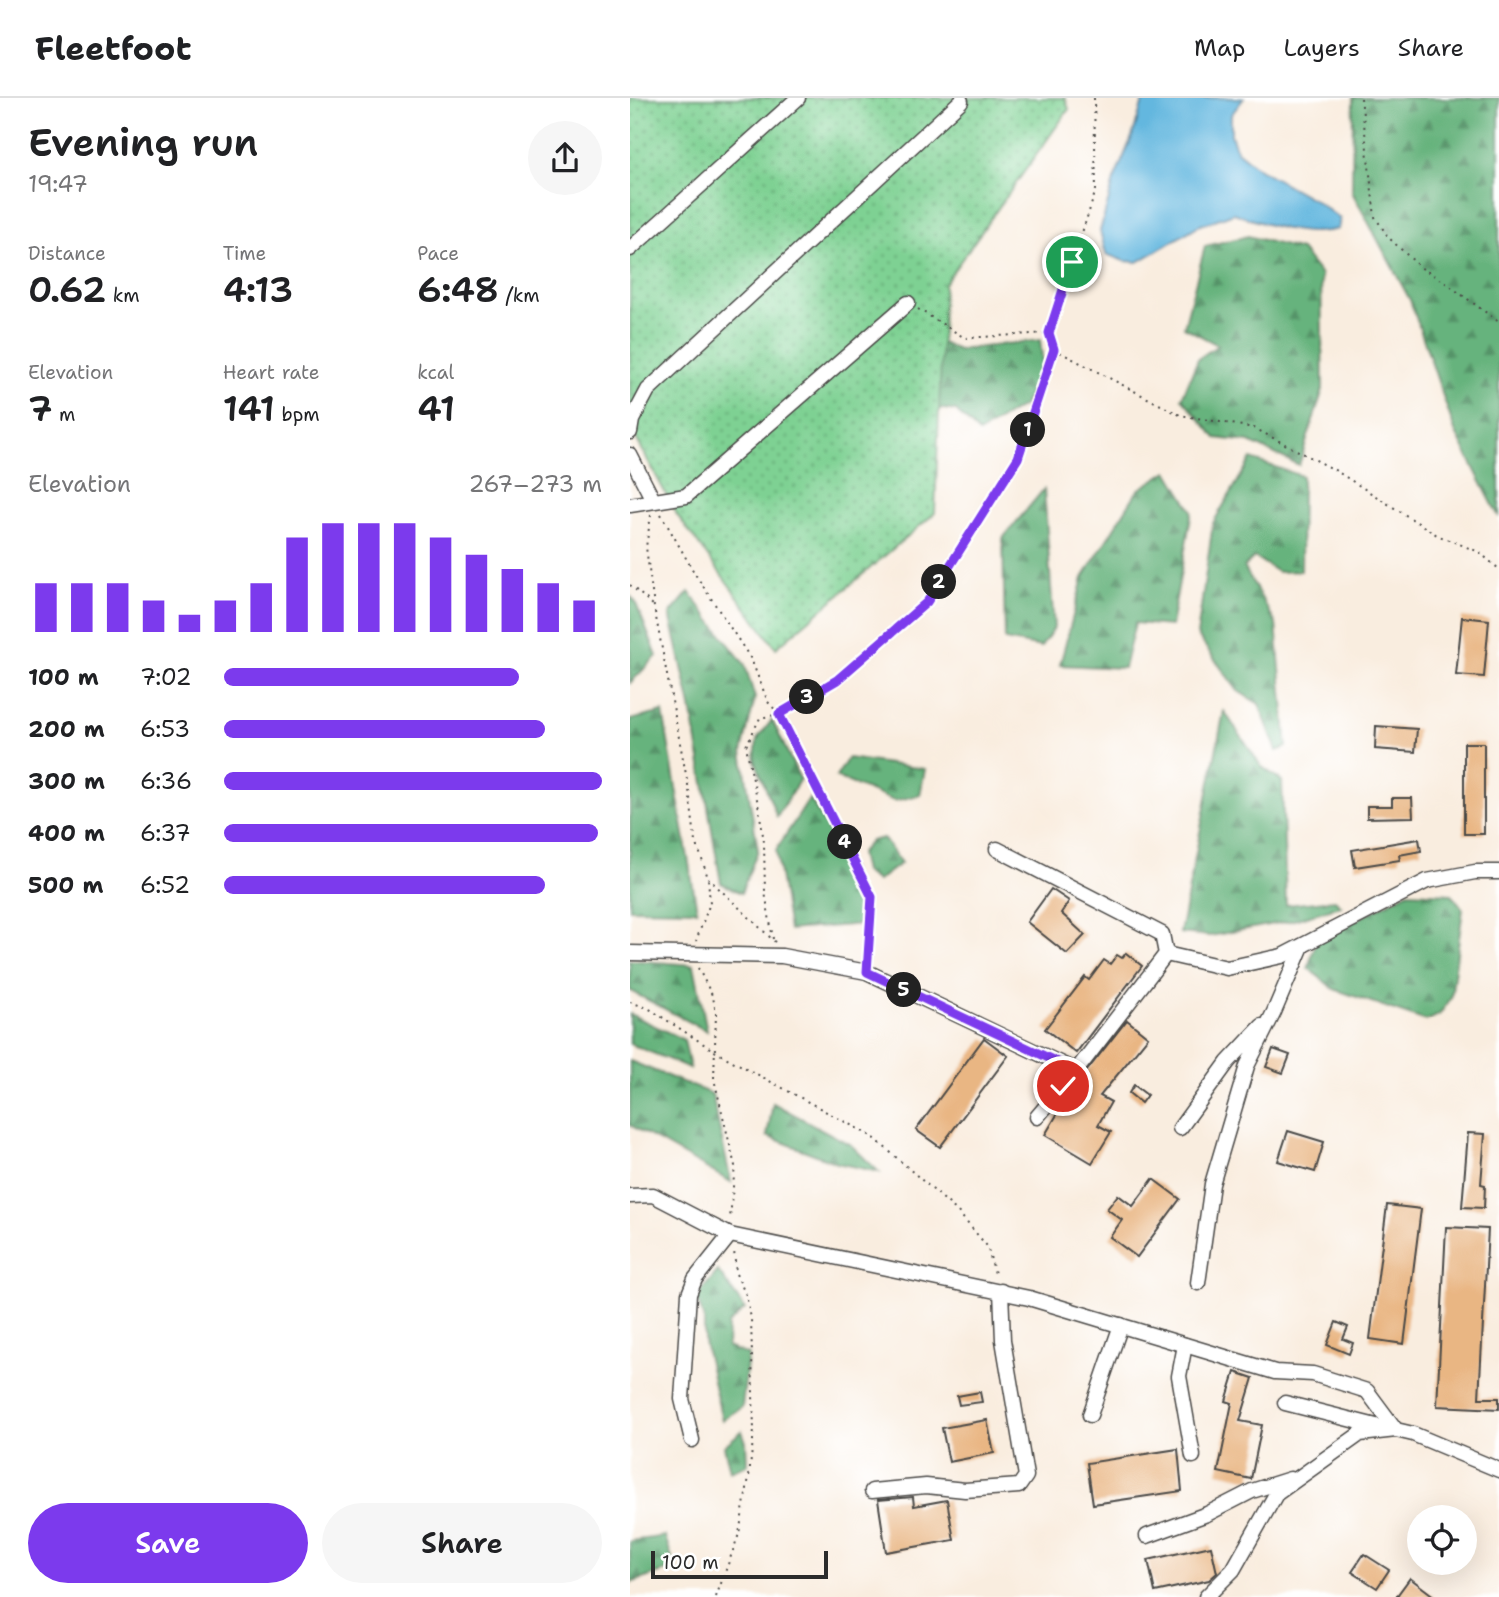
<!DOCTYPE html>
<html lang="en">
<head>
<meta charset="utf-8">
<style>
	body { margin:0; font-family:"Shantell Sans",sans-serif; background:#f6f6f6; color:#202124; height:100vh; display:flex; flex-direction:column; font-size:26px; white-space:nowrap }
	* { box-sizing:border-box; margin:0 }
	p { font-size:23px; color:#757577 }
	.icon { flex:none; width:38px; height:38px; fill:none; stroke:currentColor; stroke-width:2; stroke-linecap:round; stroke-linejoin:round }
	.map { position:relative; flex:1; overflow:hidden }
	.panel { display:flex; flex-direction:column; background:#fff; width:630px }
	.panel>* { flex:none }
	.controls { position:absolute; left:777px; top:1407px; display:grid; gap:14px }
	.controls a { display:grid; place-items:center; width:70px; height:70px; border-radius:50%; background:#fff; box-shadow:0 7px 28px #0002; font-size:35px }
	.scale { position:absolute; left:21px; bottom:18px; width:177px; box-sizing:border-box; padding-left:7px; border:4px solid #2b2b2b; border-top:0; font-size:19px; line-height:24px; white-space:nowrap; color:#2b2b2b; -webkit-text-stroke:5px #fff; paint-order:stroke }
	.pin { position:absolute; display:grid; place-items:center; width:60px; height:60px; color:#fff; margin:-30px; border:4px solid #fff; border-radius:50%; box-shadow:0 2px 7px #0007 }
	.km { position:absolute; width:35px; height:35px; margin:-18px; border-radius:50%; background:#222; color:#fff; font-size:19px; line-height:35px; text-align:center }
	.round { display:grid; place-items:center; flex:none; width:74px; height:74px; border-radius:37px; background:#f6f6f6 }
	.overview { display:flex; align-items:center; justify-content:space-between; height:119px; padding:0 28px }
	h1 { font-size:38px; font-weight:600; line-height:52px }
	.stats { display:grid; grid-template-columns:repeat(3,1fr); gap:10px; height:119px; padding:7px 28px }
	.stats div { display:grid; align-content:center }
	.stats b { font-size:35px; font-weight:600 }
	.stats small { font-size:19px; font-weight:400 }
	.stats p { font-size:19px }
	.chart { height:196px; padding:14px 28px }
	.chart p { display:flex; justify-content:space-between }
	.chart svg { width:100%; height:126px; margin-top:7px; stroke:#7c3aed; stroke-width:6 }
	.cta { display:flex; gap:14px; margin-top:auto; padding:14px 28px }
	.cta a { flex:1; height:80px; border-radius:42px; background:#7c3aed; color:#fff; font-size:28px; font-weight:600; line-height:80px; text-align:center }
	.cta a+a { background:#f6f6f6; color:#202124 }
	ul { padding:0 28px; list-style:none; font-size:23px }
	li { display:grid; grid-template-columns:112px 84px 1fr; align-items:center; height:52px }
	li i { height:18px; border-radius:9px; background:#7c3aed }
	header { display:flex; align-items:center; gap:42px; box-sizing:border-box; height:98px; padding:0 35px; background:#fff; border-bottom:2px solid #e0e0e0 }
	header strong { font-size:33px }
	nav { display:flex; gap:38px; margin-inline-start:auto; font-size:24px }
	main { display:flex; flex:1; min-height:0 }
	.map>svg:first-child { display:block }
</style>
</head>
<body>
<header>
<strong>Fleetfoot</strong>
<nav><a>Map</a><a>Layers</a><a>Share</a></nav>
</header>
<main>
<section class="panel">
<div class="overview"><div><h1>Evening run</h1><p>19:47</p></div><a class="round"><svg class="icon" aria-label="share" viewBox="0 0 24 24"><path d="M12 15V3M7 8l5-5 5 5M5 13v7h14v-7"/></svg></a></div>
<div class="stats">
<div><p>Distance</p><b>0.62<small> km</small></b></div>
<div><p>Time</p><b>4:13</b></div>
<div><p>Pace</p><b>6:48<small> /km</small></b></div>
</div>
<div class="stats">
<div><p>Elevation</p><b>7<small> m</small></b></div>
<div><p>Heart rate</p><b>141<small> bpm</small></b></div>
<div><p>kcal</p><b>41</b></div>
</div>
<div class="chart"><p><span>Elevation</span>267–273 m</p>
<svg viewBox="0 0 160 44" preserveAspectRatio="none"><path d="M5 44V27M15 44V27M25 44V27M35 44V33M45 44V38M55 44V33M65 44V27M75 44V11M85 44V6M95 44V6M105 44V6M115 44V11M125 44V17M135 44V22M145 44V27M155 44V33"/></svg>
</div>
<ul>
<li><b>100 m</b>7:02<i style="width:78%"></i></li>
<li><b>200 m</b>6:53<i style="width:85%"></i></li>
<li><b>300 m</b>6:36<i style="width:100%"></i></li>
<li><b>400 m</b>6:37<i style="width:99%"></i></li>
<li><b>500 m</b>6:52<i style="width:85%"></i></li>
</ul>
<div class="cta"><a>Save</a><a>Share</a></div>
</section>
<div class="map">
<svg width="869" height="1499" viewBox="0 0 869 1499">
	<defs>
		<pattern id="forest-firs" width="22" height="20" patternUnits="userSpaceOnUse" patternTransform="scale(1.75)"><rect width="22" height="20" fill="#66b37d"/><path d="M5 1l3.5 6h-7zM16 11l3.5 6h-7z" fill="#549267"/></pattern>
		<pattern id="garden-dots" width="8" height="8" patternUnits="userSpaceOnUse" patternTransform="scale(1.75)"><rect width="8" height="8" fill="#7ed193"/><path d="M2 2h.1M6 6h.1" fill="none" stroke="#67aa78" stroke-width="1.8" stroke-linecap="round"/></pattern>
	</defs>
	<rect width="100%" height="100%" fill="#fff"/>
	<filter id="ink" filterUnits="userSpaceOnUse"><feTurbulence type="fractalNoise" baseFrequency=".0143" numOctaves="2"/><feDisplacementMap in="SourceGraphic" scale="14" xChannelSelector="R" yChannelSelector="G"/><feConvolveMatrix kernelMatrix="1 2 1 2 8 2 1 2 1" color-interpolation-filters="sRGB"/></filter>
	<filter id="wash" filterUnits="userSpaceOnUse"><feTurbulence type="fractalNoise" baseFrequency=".00686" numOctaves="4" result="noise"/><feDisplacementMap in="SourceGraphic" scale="28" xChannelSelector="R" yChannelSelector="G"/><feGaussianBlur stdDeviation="1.57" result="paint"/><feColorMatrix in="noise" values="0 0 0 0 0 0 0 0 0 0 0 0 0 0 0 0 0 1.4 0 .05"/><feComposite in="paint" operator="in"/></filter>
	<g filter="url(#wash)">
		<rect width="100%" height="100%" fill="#f9eddf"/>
		<g fill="url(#forest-firs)" stroke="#486f54" stroke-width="2">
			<path d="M723 0H869V419L825 333 780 202 722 94Z"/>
			<path d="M618 138 671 152 691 177 693 291 669 367 619 344 586 340 552 300 568 261 588 247 554 229 575 148Z"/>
			<path d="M276 230 328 252 410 242 413 267 394 307 349 335 326 313 262 303Z"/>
			<path d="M621 361 672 378 671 473 648 474 624 459 614 469 646 526 657 649 647 653 629 606 608 593 567 537 583 425Z"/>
			<path d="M538 373 562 413 541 528 505 525 494 570 430 567 453 480 508 392Z"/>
			<path d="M414 391 424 530 411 549 375 542 373 440Z"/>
			<path d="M59 494 115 567 125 600 112 654 128 752 111 795 91 785 61 609 40 516Z"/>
			<path d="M0 498 5 503 27 558 0 585Z"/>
			<path d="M594 613 631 668 652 683 656 807 705 802 711 808 660 823 580 838 550 835Z"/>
			<path d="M33 614 67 812 0 811V622Z"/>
			<path d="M142 622 170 681 147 719 125 662 127 642Z"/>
			<path d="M218 660 295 671 290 697 264 703 206 679Z"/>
			<path d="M180 700 221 773 233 826 159 832 146 752Z"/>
			<path d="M253 740 271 765 247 783 234 774 230 755 241 743Z"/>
			<path d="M778 794 822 796 833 811 821 900 809 917 796 923 704 891 678 870 686 844Z"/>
			<path d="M0 862 64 867 77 933 0 893Z"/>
			<path d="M0 916 54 942 60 970 0 946Z"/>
			<path d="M0 963 82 996 101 1084 0 1027Z"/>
			<path d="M143 1005 221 1047 249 1074 207 1065 137 1038Z"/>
			<path d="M88 1173 115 1211 98 1226 97 1249 118 1257 112 1309 92 1322 74 1244V1223L67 1198Z"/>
			<path d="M112 1333 116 1344 117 1367 100 1373 94 1348Z"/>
			<path d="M35 1438 45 1470 0 1485V1443Z"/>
		</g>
		<path fill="url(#garden-dots)" stroke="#547e5f" stroke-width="2" d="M0 0H435L439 11 314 186 305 415 146 550 47 417 0 329Z"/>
		<path fill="#64b7df" stroke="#487185" stroke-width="2" d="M514 0H614L601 17V37L607 53 629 71 686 103 710 121 708 131C674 140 636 127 604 115L568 128 508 164 494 163 476 156 470 133 484 82 502 39Z"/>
		<g id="blocks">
			<g fill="#e9b683">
				<path d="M832 519 859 522 854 579 826 577Z"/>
				<path d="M746 628 787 631 785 654 745 651Z"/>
				<rect x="834" y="645" width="20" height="91"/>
				<path d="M762 700H782L783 719 737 720V708H762Z"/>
				<path d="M789 741 791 753 769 757 770 762 725 769 722 752Z"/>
				<path d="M421 791 439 803 431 815 455 837 437 856 397 824Z"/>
				<path d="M496 855 512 868 446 955 415 931 455 879 459 882 474 862 480 866 487 857 492 860Z"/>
				<path d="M497 922 518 939 470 998 481 1004 468 1027 481 1034 462 1065 415 1037 441 993Z"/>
				<path d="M354 940 378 958 310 1049 286 1032Z"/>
				<path d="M643 951 660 957 653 975 636 969Z"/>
				<path d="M504 987 517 997 511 1005 499 995Z"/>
				<path d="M658 1033 694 1044 685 1074 648 1063Z"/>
				<path d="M838 1035 855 1036 851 1086 855 1087 854 1110 832 1109Z"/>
				<path d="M523 1081 550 1101 507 1159 480 1139 492 1122 477 1111 488 1097 503 1108Z"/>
				<path d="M757 1107 791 1111 774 1246 740 1241Z"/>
				<path d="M816 1129 858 1131 849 1300H869V1311L807 1308Z"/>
				<path d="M706 1224 718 1229 713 1241 723 1245 719 1256 697 1247Z"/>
				<path d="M605 1274 623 1280 610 1323 632 1327 621 1381 588 1374 602 1305 596 1303Z"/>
				<path d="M350 1294 352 1304 329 1307 327 1298Z"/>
				<path d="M357 1322 364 1355 319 1364 312 1330Z"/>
				<path d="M548 1351 552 1393 463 1406 457 1365Z"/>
				<path d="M283 1399 284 1408 317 1402 324 1442 256 1454 248 1402Z"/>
				<path d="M581 1448 587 1475 579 1482 525 1494 518 1462Z"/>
				<path d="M734 1456 759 1472 747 1490 722 1474Z"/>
				<path d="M780 1480 805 1499H766Z"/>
			</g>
		</g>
	</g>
	<g filter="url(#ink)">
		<use href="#blocks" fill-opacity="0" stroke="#4a4846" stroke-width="2"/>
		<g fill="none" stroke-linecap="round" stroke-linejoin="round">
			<g stroke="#4a4846" stroke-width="17">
				<g id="minor">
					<path d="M0 151 168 0"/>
					<path d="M0 334 2 322 18 292 331 3"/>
					<path d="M0 357 23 402"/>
					<path d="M0 407 56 398 278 205"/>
					<path d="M0 855 152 858 237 874 446 973 536 856 532 836 367 751"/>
					<path d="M536 856 597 870 652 858 797 783 845 774H869"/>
					<path d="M407 1019 446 973"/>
					<path d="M550 1030 598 964 632 928"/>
					<path d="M0 1098 23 1097 100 1137 399 1200 645 1274 683 1276 737 1293 766 1332 783 1336 869 1372"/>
					<path d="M568 1185 582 1086 617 968 644 914 672 848"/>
					<path d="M555 1247 549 1278 563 1358"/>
					<path d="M655 1305 754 1330"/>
					<path d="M460 1317 491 1227"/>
					<path d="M62 1342 52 1301 59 1196 65 1181 100 1137"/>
					<path d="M242 1393 296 1388 335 1392 389 1388 396 1378 373 1242 371 1193"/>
					<path d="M517 1438 577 1416 622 1393 660 1381"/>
					<path d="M576 1499 603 1472 646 1396 730 1336 766 1332"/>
				</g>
			</g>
			<g stroke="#4a4846" stroke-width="2" stroke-dasharray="2 5" stroke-linecap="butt">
				<path d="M464 0 466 92 419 235 424 251 550 317 624 330 703 371 807 437 849 454 869 471"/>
				<path d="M731 0 745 119 759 140 790 169 813 183 869 224"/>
				<path d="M288 211 335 240 418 235"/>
				<path d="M31 416 65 476 121 561 138 604 149 616 236 784 242 799 238 859"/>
				<path d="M21 417 16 449 24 509 59 692 65 740 78 780 80 805 66 843"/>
				<path d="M0 487 23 507"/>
				<path d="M78 780 145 844"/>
				<path d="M143 841 135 794 134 744 129 711 116 648 130 620 149 616 207 582 297 504 388 360 423 252"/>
				<path d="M68 870 83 899 86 915 84 981 105 1068 100 1120"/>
				<path d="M0 904 18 910 86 954 243 1039 327 1113 357 1148 366 1179"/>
				<path d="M86 1499 109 1436 119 1379 124 1333 121 1220 116 1197 106 1176 104 1152"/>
			</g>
			<use href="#minor" stroke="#fff" stroke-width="14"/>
		</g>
	</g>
	<g fill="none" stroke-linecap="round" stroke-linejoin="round" filter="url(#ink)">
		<g stroke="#fff" stroke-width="14">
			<path id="route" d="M433 988 446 973 237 874 242 799 149 616 207 582 297 504 388 360 424 251 419 235 442 164"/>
		</g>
		<use href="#route" stroke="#7c3aed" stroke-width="9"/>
	</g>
</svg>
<div class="controls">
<a><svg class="icon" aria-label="locate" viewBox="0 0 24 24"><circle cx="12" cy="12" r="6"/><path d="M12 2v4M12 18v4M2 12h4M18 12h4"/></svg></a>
</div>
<div class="scale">100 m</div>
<div class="pin" style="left:442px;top:164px;background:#1e9e55"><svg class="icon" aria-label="arrive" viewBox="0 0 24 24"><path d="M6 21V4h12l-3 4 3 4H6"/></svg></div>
<div class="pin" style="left:433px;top:988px;background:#d93025"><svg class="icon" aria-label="check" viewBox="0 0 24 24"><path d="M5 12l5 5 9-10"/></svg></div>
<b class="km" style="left:398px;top:332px">1</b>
<b class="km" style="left:309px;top:484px">2</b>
<b class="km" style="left:177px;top:599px">3</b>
<b class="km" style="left:215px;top:744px">4</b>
<b class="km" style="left:274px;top:892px">5</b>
</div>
</main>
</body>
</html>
